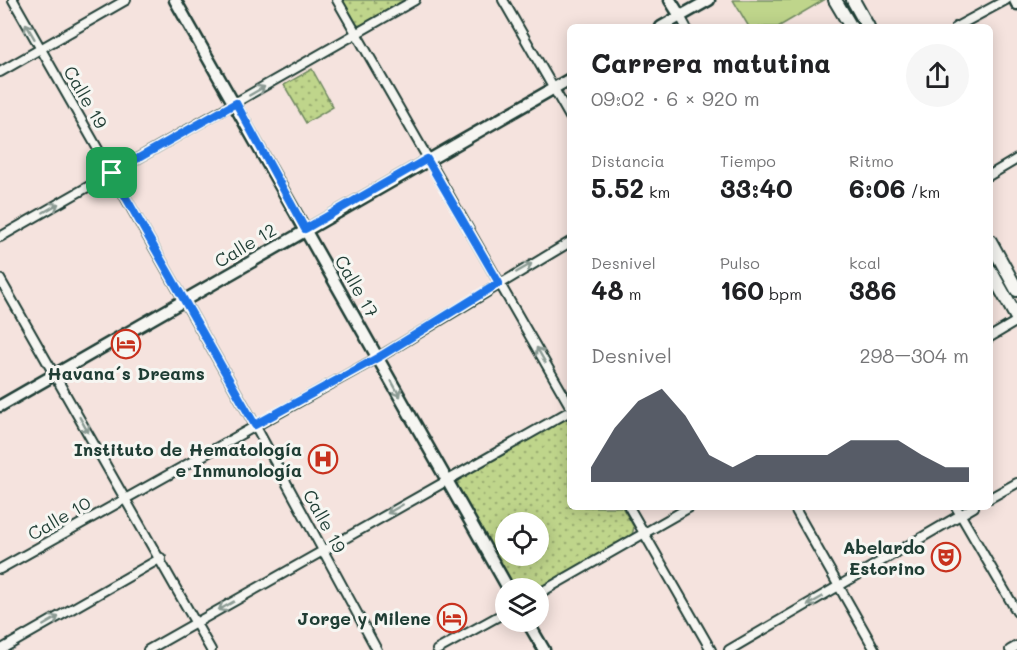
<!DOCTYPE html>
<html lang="es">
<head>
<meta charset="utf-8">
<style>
	body { margin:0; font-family:Mali,sans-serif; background:#f6f6f6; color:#202124; height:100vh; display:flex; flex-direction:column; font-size:22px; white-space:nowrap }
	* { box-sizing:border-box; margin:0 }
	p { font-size:20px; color:#757577 }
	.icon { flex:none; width:33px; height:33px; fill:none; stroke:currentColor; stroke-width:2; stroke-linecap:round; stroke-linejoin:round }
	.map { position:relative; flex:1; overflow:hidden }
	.drawer { position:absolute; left:567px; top:24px; width:426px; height:486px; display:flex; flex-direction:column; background:#fff; border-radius:9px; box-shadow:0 3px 15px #0003 }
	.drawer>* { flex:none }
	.tools { position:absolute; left:495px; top:512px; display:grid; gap:12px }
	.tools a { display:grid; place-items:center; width:54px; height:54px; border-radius:50%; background:#fff; box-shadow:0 3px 15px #0003; font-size:30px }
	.pin { position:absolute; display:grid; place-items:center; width:51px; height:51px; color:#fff; margin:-26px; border-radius:12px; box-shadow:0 3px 9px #0006 }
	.round { display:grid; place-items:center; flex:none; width:63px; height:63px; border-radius:32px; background:#f6f6f6 }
	.summary { display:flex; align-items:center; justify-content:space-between; height:102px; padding:0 24px }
	h1 { font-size:27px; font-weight:700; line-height:45px }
	.metrics { display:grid; grid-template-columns:repeat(3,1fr); gap:9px; height:102px; padding:6px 24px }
	.metrics div { display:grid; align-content:center }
	.metrics b { font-size:26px; font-weight:700 }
	.metrics small { font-size:16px; font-weight:400 }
	.metrics p { font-size:16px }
	.chart { height:168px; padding:12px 24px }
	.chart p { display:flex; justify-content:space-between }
	.chart svg { width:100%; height:108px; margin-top:6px; fill:#111827; opacity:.7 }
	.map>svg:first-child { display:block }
</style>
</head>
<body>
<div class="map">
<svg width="1017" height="650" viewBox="0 0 1017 650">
	<defs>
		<pattern id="park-dots" width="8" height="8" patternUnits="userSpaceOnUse" patternTransform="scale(1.5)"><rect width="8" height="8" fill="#bfd58b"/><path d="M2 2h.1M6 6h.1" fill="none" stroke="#9bae72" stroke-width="1.8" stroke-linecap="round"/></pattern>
	</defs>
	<rect width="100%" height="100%" fill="#f5e3de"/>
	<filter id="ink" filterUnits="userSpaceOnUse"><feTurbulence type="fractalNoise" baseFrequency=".0167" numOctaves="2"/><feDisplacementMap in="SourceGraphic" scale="12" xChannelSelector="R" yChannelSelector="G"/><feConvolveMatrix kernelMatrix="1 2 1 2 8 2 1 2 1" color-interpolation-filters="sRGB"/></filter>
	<g filter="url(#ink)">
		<path fill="#bfd58b" stroke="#6f8960" stroke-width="1.5" d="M733 0H824L778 27H749Z"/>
		<g fill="url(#park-dots)" stroke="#6f8960" stroke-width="1.5" fill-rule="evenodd">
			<path d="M341 0H409L365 26 356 25Z"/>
			<path d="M312 69 333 107 306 123 284 85Z"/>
			<path d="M563 418 570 421V507H622L634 527 631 539 539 590 538 588H514L457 487 459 476ZM506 522H538V555H506Z"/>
		</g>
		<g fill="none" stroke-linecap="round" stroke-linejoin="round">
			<g stroke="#1f3d34" stroke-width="12">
				<g id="minor">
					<path d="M13 0 255 425 377 650"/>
					<path d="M337 0 570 406"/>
					<path d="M503 0 570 117"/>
					<path d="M680 16 686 27"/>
					<path d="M956 27 1006 0"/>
					<path d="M0 72 126 0"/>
					<path d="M990 175 1017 159"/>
					<path d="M0 237 415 0"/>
					<path d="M0 279 211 650"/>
					<path d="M990 337 1017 321"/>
					<path d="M990 498 1017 483"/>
					<path d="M629 507 711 650"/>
					<path d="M794 507 875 650"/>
					<path d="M956 507 1017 612"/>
					<path d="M0 569 379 357 570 242"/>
					<path d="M538 594 690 507"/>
					<path d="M0 650 161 558"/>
					<path d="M148 650 570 411"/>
					<path d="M437 650 506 612"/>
					<path d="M729 650 974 507"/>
					<path d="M1010 650 1017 646"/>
				</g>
			</g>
			<g stroke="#1f3d34" stroke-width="15">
				<g id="tertiary">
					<path d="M175 0 508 588"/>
					<path d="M670 0 680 16"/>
					<path d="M527 621 544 650"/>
				</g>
			</g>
			<g stroke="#1f3d34" stroke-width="15">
				<g id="secondary">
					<path d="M1015 0 1017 4"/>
					<path d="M661 27 709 0"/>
					<path d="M0 406 570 79"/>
				</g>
			</g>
			<g stroke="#1f3d34" stroke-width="16">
				<g id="primary">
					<path d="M835 0 851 27"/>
					<path d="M853 0 868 27"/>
					<path d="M990 241 1017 290"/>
					<path d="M990 270 1017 318"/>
				</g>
			</g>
			<use href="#minor" stroke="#f6f6f2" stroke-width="8"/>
			<use href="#tertiary" stroke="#f6f6f2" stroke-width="10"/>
			<use href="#secondary" stroke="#f6f6f2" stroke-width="10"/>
			<use href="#primary" stroke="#f6f6f2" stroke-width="12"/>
		</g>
		<defs><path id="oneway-shaft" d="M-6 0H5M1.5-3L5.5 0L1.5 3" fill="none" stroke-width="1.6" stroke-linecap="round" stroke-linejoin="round" transform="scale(1.5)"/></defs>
		<g stroke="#8a9a93">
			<use href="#oneway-shaft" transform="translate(30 31) rotate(-120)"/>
			<use href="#oneway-shaft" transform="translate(257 91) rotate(-30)"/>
			<use href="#oneway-shaft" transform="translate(51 208) rotate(-30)"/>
			<use href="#oneway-shaft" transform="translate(524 268) rotate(-30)"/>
			<use href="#oneway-shaft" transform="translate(541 355) rotate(-120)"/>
			<use href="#oneway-shaft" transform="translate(396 389) rotate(61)"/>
			<use href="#oneway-shaft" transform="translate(84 425) rotate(61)"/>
			<use href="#oneway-shaft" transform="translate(395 509) rotate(150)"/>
			<use href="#oneway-shaft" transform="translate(815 601) rotate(150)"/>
			<use href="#oneway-shaft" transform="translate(226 606) rotate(150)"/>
			<use href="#oneway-shaft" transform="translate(51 621) rotate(-30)"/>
		</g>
	</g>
	<g fill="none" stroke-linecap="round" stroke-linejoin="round" filter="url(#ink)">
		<g stroke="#fff" stroke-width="12">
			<path id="route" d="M236 103 305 229 427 159 499 283 379 357 255 425 112 173Z"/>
		</g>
		<use href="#route" stroke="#1a73e8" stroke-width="8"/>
	</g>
	<defs>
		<g id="hotel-ring" transform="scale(1.5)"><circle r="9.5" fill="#f6f6f2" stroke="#c8321e" stroke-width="1.5"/><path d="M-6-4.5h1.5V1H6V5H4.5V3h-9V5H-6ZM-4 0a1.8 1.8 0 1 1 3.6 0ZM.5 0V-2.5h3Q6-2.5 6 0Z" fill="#c8321e"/></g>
		<g id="hospital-ring" transform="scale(1.5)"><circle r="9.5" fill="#f6f6f2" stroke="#c8321e" stroke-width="1.5"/><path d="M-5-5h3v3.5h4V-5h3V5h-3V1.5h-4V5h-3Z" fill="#c8321e"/></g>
		<g id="theatre-ring" transform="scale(1.5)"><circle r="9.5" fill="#f6f6f2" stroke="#c8321e" stroke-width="1.5"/><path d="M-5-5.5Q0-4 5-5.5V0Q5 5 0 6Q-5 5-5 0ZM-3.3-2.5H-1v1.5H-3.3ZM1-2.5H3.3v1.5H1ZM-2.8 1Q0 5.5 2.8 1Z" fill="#c8321e"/></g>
	</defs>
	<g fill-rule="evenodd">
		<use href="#hotel-ring" x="126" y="344"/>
		<use href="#hospital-ring" x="323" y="459"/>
		<use href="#theatre-ring" x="946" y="557"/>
		<use href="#hotel-ring" x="452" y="618"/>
	</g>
	<g text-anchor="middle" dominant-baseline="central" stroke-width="6" stroke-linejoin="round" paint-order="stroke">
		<g font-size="18" fill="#1f3d34" stroke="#f6f6f2">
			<text transform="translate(86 97) rotate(60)">Calle 19</text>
			<text transform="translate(245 245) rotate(-31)">Calle 12</text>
			<text transform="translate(357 286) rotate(60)">Calle 17</text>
			<text transform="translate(59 518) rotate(-30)">Calle 10</text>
			<text transform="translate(325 521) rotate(61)">Calle 19</text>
		</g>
		<g font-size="18" font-weight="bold" fill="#1f3d34" stroke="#f6f6f2" text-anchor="end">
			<text x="126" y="373" text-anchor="middle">Havana´s Dreams</text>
			<text x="302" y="449">Instituto de Hematología<tspan x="302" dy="21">e Inmunología</tspan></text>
			<text x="925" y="547">Abelardo<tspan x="925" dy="21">Estorino</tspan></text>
			<text x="431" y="618">Jorge y Milene</text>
		</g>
	</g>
</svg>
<div class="tools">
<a><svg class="icon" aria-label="locate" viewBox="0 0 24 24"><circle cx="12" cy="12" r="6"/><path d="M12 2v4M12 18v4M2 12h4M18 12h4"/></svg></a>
<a><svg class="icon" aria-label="layers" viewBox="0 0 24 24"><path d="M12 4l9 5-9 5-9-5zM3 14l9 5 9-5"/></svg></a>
</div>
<div class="pin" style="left:112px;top:173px;background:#1e9e55"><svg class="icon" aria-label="arrive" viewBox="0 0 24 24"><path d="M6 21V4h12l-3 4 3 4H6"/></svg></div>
<section class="drawer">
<div class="summary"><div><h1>Carrera matutina</h1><p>09:02 · 6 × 920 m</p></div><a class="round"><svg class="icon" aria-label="share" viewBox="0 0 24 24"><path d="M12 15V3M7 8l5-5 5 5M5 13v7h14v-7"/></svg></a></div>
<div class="metrics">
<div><p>Distancia</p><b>5.52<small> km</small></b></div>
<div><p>Tiempo</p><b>33:40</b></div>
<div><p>Ritmo</p><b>6:06<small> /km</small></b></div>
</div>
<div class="metrics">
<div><p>Desnivel</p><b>48<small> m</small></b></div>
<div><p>Pulso</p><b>160<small> bpm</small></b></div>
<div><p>kcal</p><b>386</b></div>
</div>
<div class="chart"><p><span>Desnivel</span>298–304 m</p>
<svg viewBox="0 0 160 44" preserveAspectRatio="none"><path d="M0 44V38L10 22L20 11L30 6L40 17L50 33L60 38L70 33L80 33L90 33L100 33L110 27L120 27L130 27L140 33L150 38L160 38V44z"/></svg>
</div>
</section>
</div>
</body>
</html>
